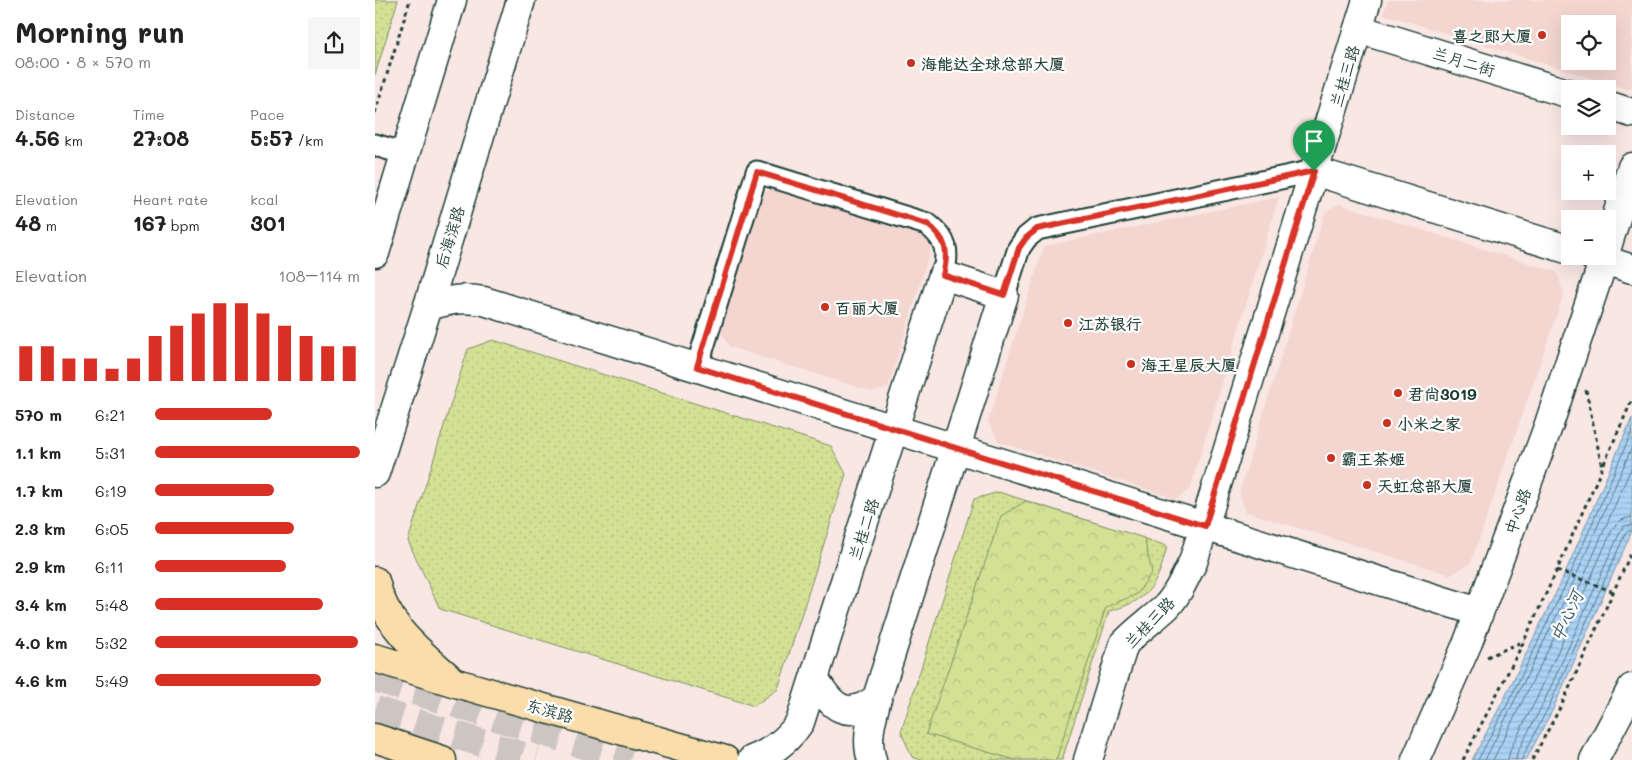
<!DOCTYPE html>
<html lang="en">
<head>
<meta charset="utf-8">
<style>
	body { margin:0; font-family:Mali,"LXGW WenKai TC",sans-serif; background:#f6f6f6; color:#222; height:100vh; display:flex; flex-direction:column; font-size:19px; white-space:nowrap }
	* { box-sizing:border-box; margin:0 }
	p { font-size:16px; color:#767676 }
	.icon { flex:none; width:28px; height:28px; fill:none; stroke:currentColor; stroke-width:2; stroke-linecap:round; stroke-linejoin:round }
	.map { position:relative; flex:1; overflow:hidden }
	.side { display:flex; flex-direction:column; background:#fff; width:375px }
	.side>* { flex:none }
	.controls { position:absolute; left:1186px; top:15px; display:grid; gap:10px }
	.controls a { display:grid; place-items:center; width:55px; height:55px; border-radius:0px; background:#fff; box-shadow:0 5px 20px #0002; font-size:25px }
	.pin { position:absolute; display:grid; place-items:center; width:42px; height:42px; color:#fff; margin:-51px -21px; border-radius:50% 50% 50% 0; rotate:-45deg; box-shadow:0 0 5px #0007 }
	.pin .icon { rotate:45deg }
	.round { display:grid; place-items:center; flex:none; width:52px; height:52px; border-radius:0px; background:#f6f6f6 }
	.headline { display:flex; align-items:center; justify-content:space-between; height:85px; padding:0 15px }
	h1 { font-size:28px; font-weight:700; line-height:38px }
	.metrics { display:grid; grid-template-columns:repeat(3,1fr); gap:8px; height:85px; padding:5px 15px }
	.metrics div { display:grid; align-content:center }
	.metrics b { font-size:21px; font-weight:700 }
	.metrics small { font-size:14px; font-weight:400 }
	.metrics p { font-size:14px }
	.chart { height:140px; padding:10px 15px }
	.chart p { display:flex; justify-content:space-between }
	.chart svg { width:100%; height:90px; margin-top:5px; stroke:#d93025; stroke-width:6 }
	ul { padding:0 15px; list-style:none; font-size:16px }
	li { display:grid; grid-template-columns:80px 60px 1fr; align-items:center; height:38px }
	li i { height:12px; border-radius:6px; background:#d93025 }
	main { display:flex; flex:1; min-height:0 }
	.map>svg:first-child { display:block }
</style>
</head>
<body>
<main>
<section class="side">
<div class="headline"><div><h1>Morning run</h1><p>08:00 · 8 × 570 m</p></div><a class="round"><svg class="icon" aria-label="share" viewBox="0 0 24 24"><path d="M12 15V3M7 8l5-5 5 5M5 13v7h14v-7"/></svg></a></div>
<div class="metrics">
<div><p>Distance</p><b>4.56<small> km</small></b></div>
<div><p>Time</p><b>27:08</b></div>
<div><p>Pace</p><b>5:57<small> /km</small></b></div>
</div>
<div class="metrics">
<div><p>Elevation</p><b>48<small> m</small></b></div>
<div><p>Heart rate</p><b>167<small> bpm</small></b></div>
<div><p>kcal</p><b>301</b></div>
</div>
<div class="chart"><p><span>Elevation</span>108–114 m</p>
<svg viewBox="0 0 160 44" preserveAspectRatio="none"><path d="M5 44V27M15 44V27M25 44V33M35 44V33M45 44V38M55 44V33M65 44V22M75 44V17M85 44V11M95 44V6M105 44V6M115 44V11M125 44V17M135 44V22M145 44V27M155 44V27"/></svg>
</div>
<ul>
<li><b>570 m</b>6:21<i style="width:57%"></i></li>
<li><b>1.1 km</b>5:31<i style="width:100%"></i></li>
<li><b>1.7 km</b>6:19<i style="width:58%"></i></li>
<li><b>2.3 km</b>6:05<i style="width:68%"></i></li>
<li><b>2.9 km</b>6:11<i style="width:64%"></i></li>
<li><b>3.4 km</b>5:48<i style="width:82%"></i></li>
<li><b>4.0 km</b>5:32<i style="width:99%"></i></li>
<li><b>4.6 km</b>5:49<i style="width:81%"></i></li>
</ul>
</section>
<div class="map">
<svg width="1257" height="760" viewBox="0 0 1257 760">
	<defs>
		<pattern id="green-dots" width="8" height="8" patternUnits="userSpaceOnUse" patternTransform="scale(1.25)"><rect width="8" height="8" fill="#d4e194"/><path d="M2 2h.1M6 6h.1" fill="none" stroke="#b6c280" stroke-width="1.8" stroke-linecap="round"/></pattern>
		<pattern id="forest-crowns" width="20" height="18" patternUnits="userSpaceOnUse" patternTransform="scale(1.25)"><rect width="20" height="18" fill="#d4e194"/><path d="M2 6a3 3 0 1 1 6 0M12 15a3 3 0 1 1 6 0" fill="none" stroke="#b6c280"/></pattern>
		<pattern id="water-rules" width="6" height="5" patternUnits="userSpaceOnUse" patternTransform="scale(1.25)"><rect width="6" height="5" fill="#acd2f6"/><path d="M0 2.5h6" fill="none" stroke="#94b5d4"/></pattern>
	</defs>
	<rect width="100%" height="100%" fill="#f9e7e4"/>
	<filter id="ink" filterUnits="userSpaceOnUse"><feTurbulence type="fractalNoise" baseFrequency=".02" numOctaves="2"/><feDisplacementMap in="SourceGraphic" scale="10" xChannelSelector="R" yChannelSelector="G"/><feConvolveMatrix kernelMatrix="1 2 1 2 8 2 1 2 1" color-interpolation-filters="sRGB"/></filter>
	<g filter="url(#ink)">
		<g fill="#f4d6d1" fill-rule="evenodd">
			<path d="M1013 0H1257V84L1255 90 1008 14ZM1195 24H1232V61H1195Z"/>
			<path d="M402 185 551 230 558 242 513 388 498 392 354 347 346 332 389 193Z"/>
			<path d="M904 197 815 489 801 499 624 442 613 421 669 246Z"/>
			<path d="M964 204 1182 272 1189 294 1096 563 1076 575 871 512 864 493 950 212Z"/>
		</g>
		<g fill="url(#green-dots)" stroke="#7a8f64">
			<path d="M0 0H23L0 75Z"/>
			<path d="M118 340 456 446 471 474 403 689 379 706 65 609 33 541 93 349Z"/>
			<path d="M624 492 792 546C783 585 774 601 734 611L687 760H546L537 757 526 732 599 499Z"/>
		</g>
		<path fill="url(#forest-crowns)" stroke="#7a8f64" d="M651 501 769 538 777 572 762 594 731 607 681 760H640L551 734 626 516Z"/>
		<path fill="url(#water-rules)" stroke="#7496a8" d="M1257 418V531L1178 709 1151 760H1097L1128 701 1187 580Z"/>
		<g fill="none" stroke-linecap="round" stroke-linejoin="round">
			<g stroke="#577982" stroke-width="1">
				<path d="M1103 760 1133 703 1192 582 1257 431"/>
				<path d="M1110 760 1197 585 1257 447"/>
				<path d="M1118 760 1204 588 1257 466"/>
				<path d="M1133 760 1135 750 1161 700 1238 528 1246 520 1257 517"/>
				<path d="M1141 760 1142 753 1168 704 1245 532 1249 526 1257 525"/>
				<path d="M1147 760 1148 756 1174 706 1250 534 1253 531H1257"/>
			</g>
			<g stroke="#cdc5c1" stroke-width="28" stroke-dasharray="28 14" stroke-linecap="butt">
				<path d="M0 678 255 760"/>
				<path d="M0 710 161 760"/>
			</g>
			<g stroke="#1f3d34" stroke-width="25">
				<g id="minor">
					<path d="M0 145 31 154"/>
					<path d="M629 295 644 248 651 238 662 229 939 171"/>
					<path d="M322 367 382 172 552 224C572 239 574 251 568 275"/>
				</g>
			</g>
			<g stroke="#1f3d34" stroke-width="31">
				<g id="tertiary">
					<path d="M983 29 1195 94"/>
					<path d="M1232 105 1257 113"/>
					<path d="M939 171 1195 250"/>
					<path d="M1217 256 1257 269"/>
					<path d="M53 306C76 300 86 297 109 301L1104 612"/>
					<path d="M440 679C456 707 472 722 502 698"/>
					<path d="M377 760C397 752 413 741 425 722L568 275 629 295 502 698C497 718 490 740 497 760"/>
					<path d="M713 760 749 644C762 630 777 620 791 607 803 595 810 577 818 562L992 0"/>
				</g>
			</g>
			<g stroke="#1f3d34" stroke-width="31">
				<g id="secondary">
					<path d="M1232 247 1257 167"/>
					<path d="M0 253 77 0"/>
					<path d="M0 473 53 306 146 0"/>
					<path d="M1041 760 1093 642 1138 522 1174 424 1230 256"/>
					<path d="M1219 760 1257 688"/>
				</g>
			</g>
			<g stroke="#1f3d34" stroke-width="31">
				<g id="primary">
					<path d="M0 581C9 623 41 649 72 676"/>
					<path d="M0 658 81 683 350 760"/>
					<path d="M0 738 67 760"/>
				</g>
			</g>
			<g stroke="#1f3d34" stroke-width="3" stroke-dasharray="4 4" stroke-linecap="butt">
				<path d="M0 113 35 0"/>
				<path d="M1211 390 1227 467"/>
				<path d="M1182 570 1239 592"/>
				<path d="M1112 657 1149 641"/>
				<path d="M1088 760 1149 641 1182 570 1257 400"/>
				<path d="M1157 760 1186 706 1257 551"/>
			</g>
			<use href="#minor" stroke="#fff" stroke-width="21"/>
			<use href="#tertiary" stroke="#fff" stroke-width="28"/>
			<use href="#secondary" stroke="#fff" stroke-width="28"/>
			<use href="#primary" stroke="#fbddab" stroke-width="28"/>
		</g>
	</g>
	<g fill="none" stroke-linecap="round" stroke-linejoin="round" filter="url(#ink)">
		<g stroke="#fff" stroke-width="10">
			<path id="route" d="M939 171 830 526 322 367 382 172 552 224C572 239 574 252 568 275L629 295 644 248 651 238 662 229Z"/>
		</g>
		<use href="#route" stroke="#d93025" stroke-width="6"/>
	</g>
	<g fill="#c8321e" stroke="#fff" stroke-width="2">
		<circle cx="1167" cy="35" r="5"/>
		<circle cx="536" cy="63" r="5"/>
		<circle cx="450" cy="307" r="5"/>
		<circle cx="693" cy="323" r="5"/>
		<circle cx="756" cy="364" r="5"/>
		<circle cx="1023" cy="393" r="5"/>
		<circle cx="1012" cy="423" r="5"/>
		<circle cx="956" cy="458" r="5"/>
		<circle cx="992" cy="485" r="5"/>
	</g>
	<g text-anchor="middle" dominant-baseline="central" stroke-width="4.5" stroke-linejoin="round" paint-order="stroke">
		<g font-size="16" font-weight="bold" fill="#1f3d34" stroke="#fff" text-anchor="start">
			<text x="1157" y="35" text-anchor="end">喜之郎大厦</text>
			<text x="546" y="63">海能达全球总部大厦</text>
			<text x="460" y="307">百丽大厦</text>
			<text x="703" y="323">江苏银行</text>
			<text x="766" y="364">海王星辰大厦</text>
			<text x="1033" y="393">君尚3019</text>
			<text x="1022" y="423">小米之家</text>
			<text x="966" y="458">霸王茶姬</text>
			<text x="1002" y="485">天虹总部大厦</text>
		</g>
		<g font-size="16" fill="#1f3d34" stroke="#fff">
			<text transform="translate(1089 61) rotate(17)">兰月二街</text>
			<text transform="translate(969 76) rotate(-73)">兰桂三路</text>
			<text transform="translate(74 237) rotate(-73)">后海滨路</text>
			<text transform="translate(1142 511) rotate(-70)">中心路</text>
			<text transform="translate(488 529) rotate(-72)">兰桂二路</text>
			<text transform="translate(774 622) rotate(-46)">兰桂三路</text>
			<text transform="translate(175 710) rotate(16)">东滨路</text>
		</g>
		<g font-size="18" font-style="italic" fill="#426264" stroke="#fff">
			<text transform="translate(1191 616) rotate(-65)">中心河</text>
		</g>
	</g>
</svg>
<div class="controls">
<a><svg class="icon" aria-label="locate" viewBox="0 0 24 24"><circle cx="12" cy="12" r="6"/><path d="M12 2v4M12 18v4M2 12h4M18 12h4"/></svg></a>
<a><svg class="icon" aria-label="layers" viewBox="0 0 24 24"><path d="M12 4l9 5-9 5-9-5zM3 14l9 5 9-5"/></svg></a>
<a>+</a>
<a>−</a>
</div>
<div class="pin" style="left:939px;top:171px;background:#1e9e55"><svg class="icon" aria-label="arrive" viewBox="0 0 24 24"><path d="M6 21V4h12l-3 4 3 4H6"/></svg></div>
</div>
</main>
</body>
</html>
